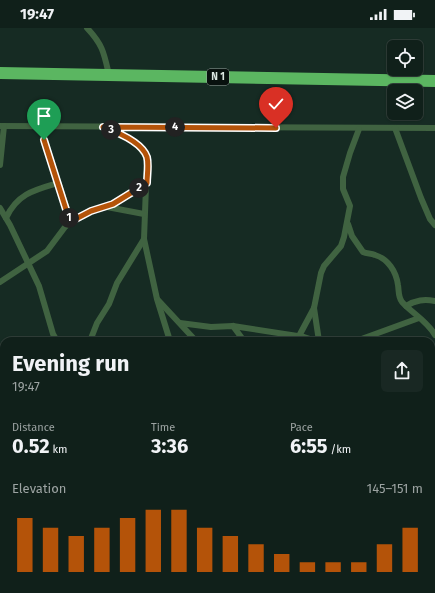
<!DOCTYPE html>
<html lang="en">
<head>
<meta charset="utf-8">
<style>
	body { margin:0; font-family:"Fira Sans",sans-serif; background:#192823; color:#f1f3f6; height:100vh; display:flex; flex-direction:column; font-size:15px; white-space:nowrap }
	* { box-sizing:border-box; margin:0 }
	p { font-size:13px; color:#9ca3a2 }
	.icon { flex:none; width:22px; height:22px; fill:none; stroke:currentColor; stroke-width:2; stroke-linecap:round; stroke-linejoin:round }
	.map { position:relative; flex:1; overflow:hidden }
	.sheet { position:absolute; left:0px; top:309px; width:435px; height:256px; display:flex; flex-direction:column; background:#10201a; border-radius:12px 12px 0 0; box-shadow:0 1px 3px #0004,0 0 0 1px #303e39 }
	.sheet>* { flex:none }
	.tools { position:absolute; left:387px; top:12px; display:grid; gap:8px }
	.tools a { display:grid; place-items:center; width:36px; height:36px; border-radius:6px; background:#10201a; box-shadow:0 1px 3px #0004,0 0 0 1px #303e39; font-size:20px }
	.pin { position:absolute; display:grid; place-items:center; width:34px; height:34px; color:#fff; margin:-41px -17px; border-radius:50% 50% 50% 0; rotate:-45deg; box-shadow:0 0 4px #0007 }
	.pin .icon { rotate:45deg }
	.km { position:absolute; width:20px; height:20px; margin:-10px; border-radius:50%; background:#222; color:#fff; font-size:11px; line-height:20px; text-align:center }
	.round { display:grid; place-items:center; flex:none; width:42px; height:42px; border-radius:6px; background:#192823 }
	.overview { display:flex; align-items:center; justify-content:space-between; height:68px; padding:0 12px }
	h1 { font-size:22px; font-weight:700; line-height:30px }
	.figures { display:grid; grid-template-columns:repeat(3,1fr); gap:6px; height:68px; padding:4px 12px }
	.figures div { display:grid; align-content:center }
	.figures b { font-size:20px; font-weight:700 }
	.figures small { font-size:11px; font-weight:400 }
	.figures p { font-size:11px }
	.chart { height:112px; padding:8px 12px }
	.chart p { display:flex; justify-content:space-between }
	.chart svg { width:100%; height:72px; margin-top:4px; stroke:#b45309; stroke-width:6 }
	.status { display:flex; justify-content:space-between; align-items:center; height:28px; padding:0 20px; background:#10201a; direction:ltr }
	.status svg { height:11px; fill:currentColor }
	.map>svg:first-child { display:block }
</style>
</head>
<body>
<div class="status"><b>19:47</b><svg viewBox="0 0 49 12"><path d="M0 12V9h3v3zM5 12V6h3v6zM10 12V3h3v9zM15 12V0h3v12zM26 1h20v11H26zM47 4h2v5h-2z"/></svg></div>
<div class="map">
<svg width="435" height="565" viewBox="0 0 435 565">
	<rect width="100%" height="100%" fill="#162b23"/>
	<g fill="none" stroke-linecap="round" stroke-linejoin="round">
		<g stroke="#406341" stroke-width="6">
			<path d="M87 0C103 17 104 25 109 47"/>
			<path d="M0 98 435 100"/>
			<path d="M41 98 50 129 71 194"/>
			<path d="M107 100C122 106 142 116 147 132L144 211 157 271 170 313"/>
			<path d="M395 100 421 170 430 191 435 197"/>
			<path d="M0 137 4 98"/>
			<path d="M107 179 144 186"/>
			<path d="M0 180 10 197 39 258 53 306 57 313"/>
			<path d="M6 190C17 166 34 162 58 155"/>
			<path d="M348 196 352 208 363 224C367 226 371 225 375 227 388 231 396 243 398 257 399 263 398 269 402 274 413 286 427 293 435 307"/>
			<path d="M0 254 47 223 65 199 71 194 91 183 113 176 147 155"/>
			<path d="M158 272 196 313"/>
			<path d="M406 278C416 272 424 271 435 273"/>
			<path d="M314 280 319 313"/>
			<path d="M180 295 211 299 233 298 304 309 316 313"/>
			<path d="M233 298 244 313"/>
			<path d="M299 308 314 280 321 245 324 238 341 218 344 209 350 178 343 161V149L350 125 359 101"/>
			<path d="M90 313 97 295 109 276 117 255 144 211"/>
			<path d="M356 313 419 290"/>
			<path d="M0 335 4 336"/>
			<path d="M0 419 4 425"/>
			<path d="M431 425H435"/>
			<path d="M431 446 435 454"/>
			<path d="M0 513 4 520"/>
			<path d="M431 527 435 528"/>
			<path d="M0 528 4 526"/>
			<path d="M73 561 75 565"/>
		</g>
		<path stroke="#5bb661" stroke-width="12" d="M0 45 435 53"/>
	</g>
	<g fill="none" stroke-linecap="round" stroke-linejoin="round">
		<g stroke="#fff" stroke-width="8">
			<path id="route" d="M44 112 70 194 91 183 113 176 147 155C147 147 149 137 147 129 142 114 117 104 103 99L276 100"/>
		</g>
		<use href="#route" stroke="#b45309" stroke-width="5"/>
	</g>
	<g text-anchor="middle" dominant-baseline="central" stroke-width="4" stroke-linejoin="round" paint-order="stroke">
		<rect fill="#08110e" stroke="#9ba6a2" stroke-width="1" x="207" y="41" width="22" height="16" rx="3"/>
		<g font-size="10" font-weight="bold" fill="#dae6e1">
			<text x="218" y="49">N 1</text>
		</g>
	</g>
</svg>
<div class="tools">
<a><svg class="icon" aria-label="locate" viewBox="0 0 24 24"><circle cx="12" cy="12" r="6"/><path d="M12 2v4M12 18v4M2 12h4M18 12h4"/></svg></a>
<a><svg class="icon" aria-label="layers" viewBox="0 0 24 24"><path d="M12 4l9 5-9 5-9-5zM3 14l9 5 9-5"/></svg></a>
</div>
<div class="pin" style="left:44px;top:112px;background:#1e9e55"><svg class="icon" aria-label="arrive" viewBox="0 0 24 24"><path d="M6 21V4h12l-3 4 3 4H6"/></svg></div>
<div class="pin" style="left:276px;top:100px;background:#d93025"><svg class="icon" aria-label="check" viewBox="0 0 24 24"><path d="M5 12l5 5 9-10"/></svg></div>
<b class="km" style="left:69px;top:190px">1</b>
<b class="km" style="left:139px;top:160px">2</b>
<b class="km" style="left:111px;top:102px">3</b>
<b class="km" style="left:175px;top:99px">4</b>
<section class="sheet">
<div class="overview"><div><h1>Evening run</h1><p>19:47</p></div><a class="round"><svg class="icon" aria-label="share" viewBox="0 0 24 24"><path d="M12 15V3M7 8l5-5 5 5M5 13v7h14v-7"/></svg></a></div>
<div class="figures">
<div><p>Distance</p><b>0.52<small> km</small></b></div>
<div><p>Time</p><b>3:36</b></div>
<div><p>Pace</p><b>6:55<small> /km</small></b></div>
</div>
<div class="chart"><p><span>Elevation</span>145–151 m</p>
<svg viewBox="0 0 160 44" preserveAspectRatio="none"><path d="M5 44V11M15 44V17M25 44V22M35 44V17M45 44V11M55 44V6M65 44V6M75 44V17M85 44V22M95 44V27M105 44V33M115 44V38M125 44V38M135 44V38M145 44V27M155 44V17"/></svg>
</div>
</section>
</div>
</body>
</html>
